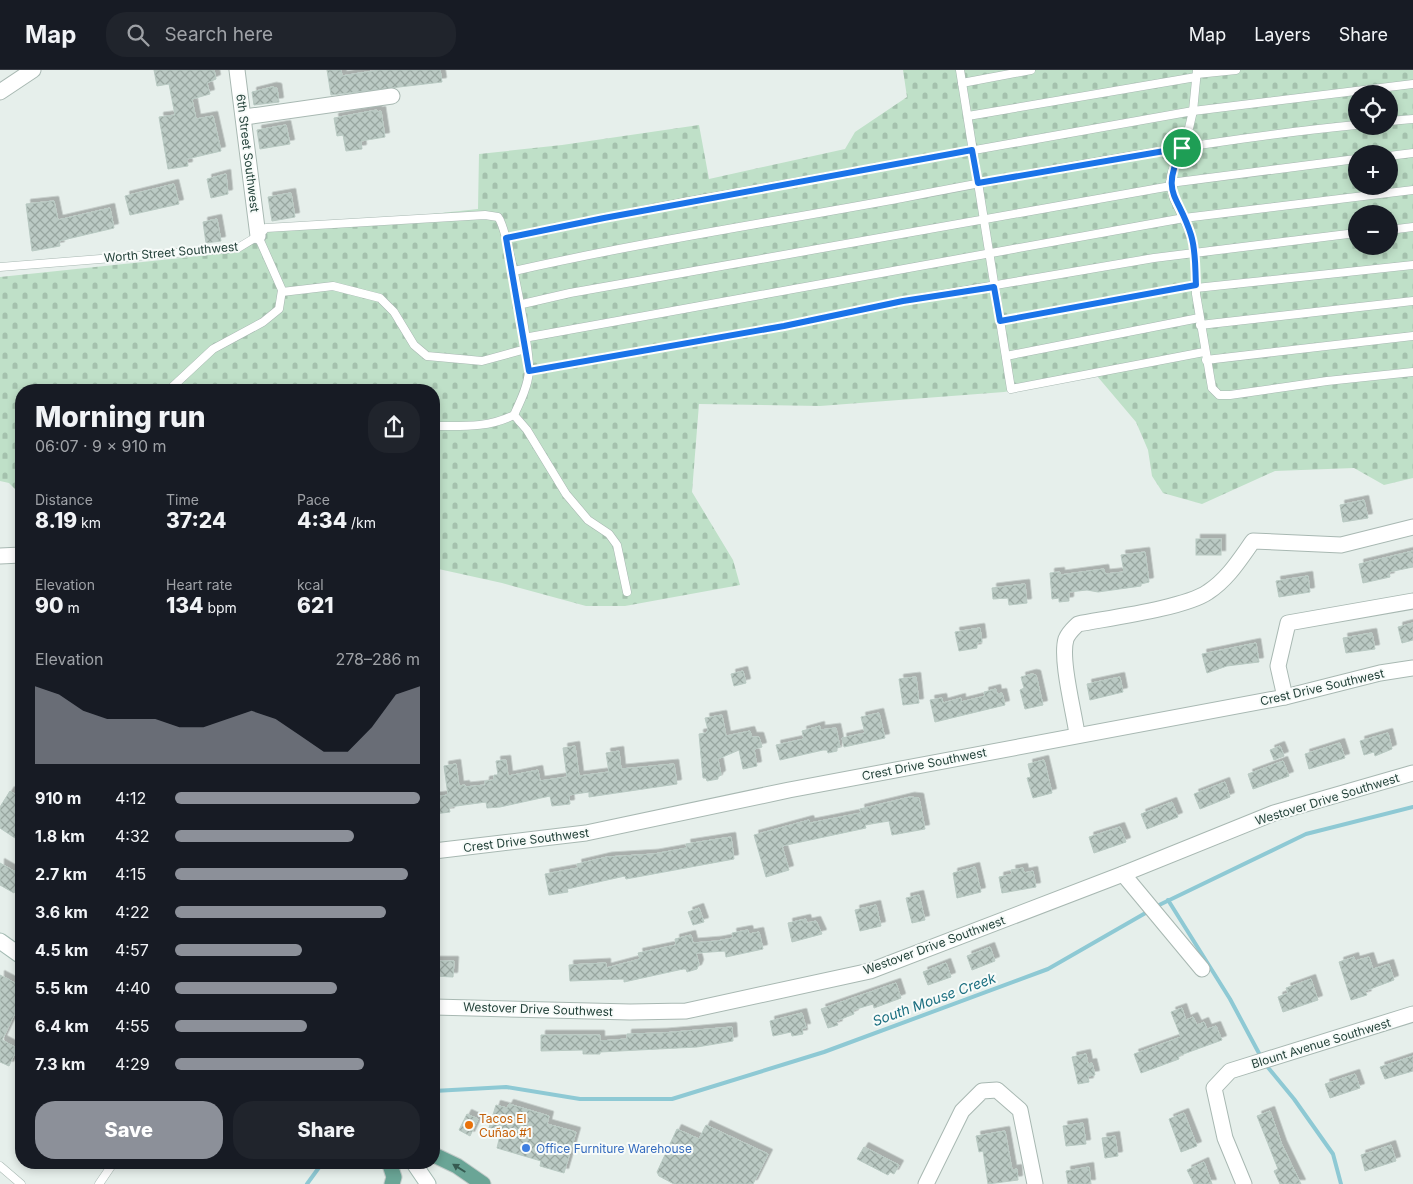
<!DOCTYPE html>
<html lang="en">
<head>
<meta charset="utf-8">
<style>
	body { margin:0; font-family:Inter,sans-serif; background:#20242c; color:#f1f3f6; height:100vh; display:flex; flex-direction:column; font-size:19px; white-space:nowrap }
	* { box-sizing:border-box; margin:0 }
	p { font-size:16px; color:#9ea1a6 }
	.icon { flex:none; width:28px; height:28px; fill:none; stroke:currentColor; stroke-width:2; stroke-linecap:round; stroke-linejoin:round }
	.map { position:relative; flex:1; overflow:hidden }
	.panel { position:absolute; left:15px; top:314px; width:425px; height:785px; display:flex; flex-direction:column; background:#171b24; border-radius:20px; box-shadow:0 2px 8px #0003 }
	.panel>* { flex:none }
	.tools { position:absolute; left:1348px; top:15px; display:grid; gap:10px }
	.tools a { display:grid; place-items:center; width:50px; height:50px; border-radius:50%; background:#171b24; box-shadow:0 2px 8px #0003; font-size:25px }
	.pin { position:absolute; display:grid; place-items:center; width:42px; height:42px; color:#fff; margin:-21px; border:2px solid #fff; border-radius:50%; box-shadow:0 1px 5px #0007 }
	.round { display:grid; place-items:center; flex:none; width:52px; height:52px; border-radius:20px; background:#20242c }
	.overview { display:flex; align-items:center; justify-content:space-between; height:85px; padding:0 20px }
	h1 { font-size:28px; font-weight:800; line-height:38px }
	.stats { display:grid; grid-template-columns:repeat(3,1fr); gap:8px; height:85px; padding:5px 20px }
	.stats div { display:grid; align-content:center }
	.stats b { font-size:21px; font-weight:800 }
	.stats small { font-size:14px; font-weight:400 }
	.stats p { font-size:14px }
	.chart { height:140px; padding:10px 20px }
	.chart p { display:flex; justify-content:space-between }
	.chart svg { width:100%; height:90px; margin-top:5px; fill:#8c9099; opacity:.7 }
	.action { display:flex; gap:10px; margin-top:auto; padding:10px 20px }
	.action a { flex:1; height:58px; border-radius:20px; background:#8c9099; color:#fff; font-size:20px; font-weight:800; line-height:58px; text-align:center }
	.action a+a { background:#20242c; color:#f1f3f6 }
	ul { padding:0 20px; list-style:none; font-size:16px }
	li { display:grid; grid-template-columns:80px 60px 1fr; align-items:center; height:38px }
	li i { height:12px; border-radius:6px; background:#8c9099 }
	header { display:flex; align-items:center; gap:30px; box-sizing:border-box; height:70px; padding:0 25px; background:#171b24; border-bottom:1px solid #363941 }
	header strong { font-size:24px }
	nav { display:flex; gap:28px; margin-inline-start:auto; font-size:18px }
	.search { width:350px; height:45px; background:#20242c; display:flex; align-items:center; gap:12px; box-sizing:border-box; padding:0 18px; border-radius:20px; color:#9ea1a6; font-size:19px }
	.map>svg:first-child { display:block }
</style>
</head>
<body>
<header>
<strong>Map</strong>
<div class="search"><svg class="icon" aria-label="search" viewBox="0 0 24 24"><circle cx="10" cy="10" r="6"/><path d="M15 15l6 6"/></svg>Search here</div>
<nav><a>Map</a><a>Layers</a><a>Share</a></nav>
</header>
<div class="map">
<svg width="1413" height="1114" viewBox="0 0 1413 1114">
	<defs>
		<pattern id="cemetery-stones" width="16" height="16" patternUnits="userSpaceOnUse" patternTransform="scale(1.25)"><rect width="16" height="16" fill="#bfe0c8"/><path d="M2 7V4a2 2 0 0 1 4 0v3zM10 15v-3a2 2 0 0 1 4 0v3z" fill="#a4c1ad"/></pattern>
		<pattern id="building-cross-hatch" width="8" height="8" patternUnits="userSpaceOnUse" patternTransform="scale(1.25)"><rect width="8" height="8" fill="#bbcac4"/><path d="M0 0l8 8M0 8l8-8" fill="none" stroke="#98a6a0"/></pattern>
		<filter id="shadow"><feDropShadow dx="4.5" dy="-4.5" stdDeviation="0" flood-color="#0004"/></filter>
	</defs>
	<rect width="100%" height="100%" fill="#e6efeb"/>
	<path fill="url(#cemetery-stones)" fill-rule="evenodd" d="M903 0H1413V408L1384 415 1354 398 1275 401 1202 434 1163 423 1152 406 1148 380 1136 352 1097 306 1004 322 820 336 699 334 692 422 733 490 740 515 625 536H586L502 513 434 498V320H21V425L9 413 0 411V207L238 182 267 162 478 139 479 84 562 75 699 55 709 109 845 79 855 62 907 27ZM1356 24H1389V56H1356ZM1356 84H1389V116H1356ZM1356 144H1389V176H1356Z"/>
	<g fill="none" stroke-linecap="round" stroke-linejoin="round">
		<g stroke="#8ec9d4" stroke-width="4">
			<path d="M1168 830 1230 929 1261 987"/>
			<path d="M1155 837 1306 764 1413 737"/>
			<path d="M1266 995 1294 1029 1333 1084 1341 1114"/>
			<path d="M434 1021 506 1017 580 1029H672L824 982 1048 899 1149 841"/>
			<path d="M307 1114 323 1092"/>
		</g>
	</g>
	<g fill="url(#building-cross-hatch)" stroke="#b8c9c2" filter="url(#shadow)">
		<path d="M154 0H214L216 9 207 13 210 24 192 29 196 49 213 46 221 81 187 89 188 96 168 99 159 47 175 45 169 14 157 16Z"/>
		<path d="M327 0H341L342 6 379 0H440L442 12 331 25Z"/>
		<path d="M272 17 277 18 279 32 254 35 252 22Z"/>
		<path d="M377 40V42L381 41 385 67 361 71 362 79 346 81 343 65 337 66 334 48Z"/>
		<path d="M286 55 290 74 260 79 257 60Z"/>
		<path d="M226 104 228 124 211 128 207 109Z"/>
		<path d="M174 114 179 134 130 145 125 126Z"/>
		<path d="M291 123 295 147 272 151 268 127Z"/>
		<path d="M54 131 58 150 110 138 114 158 59 171 60 176 32 181 26 134Z"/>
		<path d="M217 149 221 171 206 173 203 152Z"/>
		<path d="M1364 430 1368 448 1343 452 1340 435Z"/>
		<rect x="1196" y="469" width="25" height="16"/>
		<path d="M1413 481V497L1389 502 1390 507 1363 513 1359 494Z"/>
		<path d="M1145 482 1149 512 1141 514V516L1098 522 1087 520 1069 522V531L1059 532V528L1052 529 1050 503 1060 502V505L1104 499 1105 504 1124 502 1121 485Z"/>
		<path d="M1308 506 1310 522 1279 527 1276 511Z"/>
		<path d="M1025 514 1027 533 1009 535 1008 528 993 529 992 518Z"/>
		<path d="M1413 553V570L1402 573 1398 557Z"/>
		<path d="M980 558 982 572 977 573V578L959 581 955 562Z"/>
		<path d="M1372 563 1375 579 1346 583 1343 568Z"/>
		<path d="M1256 573 1259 592 1227 596 1207 603 1202 584Z"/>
		<path d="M743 601 746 613 734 616 731 604Z"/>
		<path d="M1032 604 1036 605 1043 635 1025 639 1020 620 1024 618 1021 607Z"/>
		<path d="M916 607 919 633 903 635 899 609Z"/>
		<path d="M1120 607 1123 622 1090 630 1087 614Z"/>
		<path d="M996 619 997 624 1002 623 1005 635 935 652 930 630 942 628 943 633 961 628V632L985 626 984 622Z"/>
		<path d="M879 643 885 668 844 677 842 668 865 663 861 647Z"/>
		<path d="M722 645 726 666 750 661 752 667H759L762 677 754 679 757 696 743 699 739 680 718 689 721 705 718 707V709L707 711 706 708H703L699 664 706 663 708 660 705 648Z"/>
		<path d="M820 656V660L836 658 840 677 837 678V681L828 683 827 680H823L780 690 776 675 804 669 802 661Z"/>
		<path d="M1388 663 1392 679 1375 686 1374 682 1364 685 1360 671Z"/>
		<path d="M1340 673 1345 688 1309 699 1305 684Z"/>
		<path d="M575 676 579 706 609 702 606 683 619 681 621 699 674 694 677 714 589 727V722L569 725 570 734 552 736 550 726 500 737 487 738 486 732 449 737 450 742 434 744V727L448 725 444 696 456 694 459 716 465 715V717L485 715V711L494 710V705H498L496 691 506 690 508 706 538 700 540 711 567 707 563 678Z"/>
		<path d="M1280 676 1284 686 1274 690 1270 680Z"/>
		<path d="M1044 690 1052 723 1033 728 1027 708 1031 707 1028 694Z"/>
		<path d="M1283 691 1289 706 1253 719 1248 704Z"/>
		<path d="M1225 712 1230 727 1200 739 1194 724Z"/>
		<path d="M10 721 21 728V772L0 758V737Z"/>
		<path d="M910 727 919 728 925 759 892 765 889 751 865 755 866 758 782 776 789 800 766 807 754 765 809 750 810 753 861 743 860 739Z"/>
		<path d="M1172 732 1178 747 1147 759 1141 744Z"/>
		<path d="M1120 757 1126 772 1094 783 1089 767Z"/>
		<path d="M731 767 734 789 626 809 625 806 567 819 568 822 549 825 545 804 578 798 577 794 607 787 654 784 687 778 686 774Z"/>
		<path d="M0 793 21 805V810L14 823 0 815Z"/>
		<path d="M975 797 981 822 957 828 953 803Z"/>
		<path d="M1023 798 1024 803 1033 801 1036 817 1002 823 999 807 1012 804 1011 800Z"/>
		<path d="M919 825 925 850 912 853 906 828Z"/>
		<path d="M876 835 881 856 860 861 855 840Z"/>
		<path d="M699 838 704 852 693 855 688 842Z"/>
		<path d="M806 849 807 853 816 851 822 864 792 872 788 853Z"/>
		<path d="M748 860 749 864 759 862 763 879 726 887 725 881 696 883 699 894 697 899 687 902 686 899H683L624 912V909L570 911 569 895 606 893V898L640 889 638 883 676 875 675 869 691 865 693 873 717 871 733 868 732 863Z"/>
		<path d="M990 877 995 891 972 900 967 886Z"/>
		<path d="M1354 887 1355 891 1369 887 1373 899 1389 894 1394 910 1365 921 1367 925 1351 930 1339 892Z"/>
		<path d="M434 891H454L453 907 434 906Z"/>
		<path d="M946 893 951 907 928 915 923 902Z"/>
		<path d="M0 905 21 916V931L2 970 15 977 16 981 9 996 0 992Z"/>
		<path d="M1311 909 1318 930 1283 942 1278 927 1288 923 1286 918Z"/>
		<path d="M896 913 901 928 874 938 873 934 853 940 854 944 836 951 838 955 828 958 821 939Z"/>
		<path d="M1182 938 1186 950 1193 947 1197 955 1204 952 1207 959 1216 956 1222 970 1178 986 1179 989 1141 1003 1134 984 1181 967 1171 942Z"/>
		<path d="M802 943 806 958H802L803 964 792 966 791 962 773 966 770 951Z"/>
		<path d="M732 957 733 971 697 977 600 982V984H583V980L541 981V965H600V971L627 969V964L663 963Z"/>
		<path d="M1086 984 1088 994 1092 993 1095 1005 1088 1006 1089 1012 1078 1014 1072 987Z"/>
		<path d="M1413 986V1001L1385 1009 1380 997Z"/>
		<path d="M1355 1004 1360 1018 1330 1028 1325 1014Z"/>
		<path d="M509 1034 549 1046 547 1054 576 1062 564 1103 540 1096 541 1091 497 1078 501 1061 489 1058 496 1035 507 1038Z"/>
		<path d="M1270 1041 1282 1075 1301 1114H1280L1274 1101 1278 1099 1257 1046Z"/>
		<path d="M1184 1043 1197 1076 1181 1082 1169 1049Z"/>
		<path d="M467 1044 478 1049 470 1066 459 1060Z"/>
		<path d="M1083 1053 1086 1074 1066 1076 1063 1056Z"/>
		<path d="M706 1055 768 1084 753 1114H674L659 1106 657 1102 677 1059 699 1069Z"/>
		<path d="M1005 1061 1012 1100 1017 1099 1018 1110 988 1114 983 1081 979 1082 976 1066Z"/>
		<path d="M1115 1066 1118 1086 1105 1088 1102 1068Z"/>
		<path d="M1391 1075 1396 1091 1365 1101 1361 1085Z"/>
		<path d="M864 1077 899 1095 894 1104 890 1102 888 1105 857 1089Z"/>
		<path d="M1204 1092 1212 1114H1194L1187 1100Z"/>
		<path d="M1089 1097 1091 1114H1068L1066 1101Z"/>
	</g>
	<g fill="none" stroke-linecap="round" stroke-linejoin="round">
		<g stroke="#a8b8b2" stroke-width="9">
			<g id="service">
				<path d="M960 0 1011 319 1204 282"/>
				<path d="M1197 0 1193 41 1189 58 1172 102 1170 113 1174 129 1190 162 1194 178 1196 224 1212 318 1219 325H1230L1327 311 1413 302"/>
				<path d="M1197 4 1236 0"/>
				<path d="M962 13 1031 0"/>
				<path d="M968 46 1196 7"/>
				<path d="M1389 51 1413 49"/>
				<path d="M1389 86 1413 83"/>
				<path d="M1170 113 1356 89"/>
				<path d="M1389 160 1413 157"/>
				<path d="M506 168 684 132 1193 41 1413 14"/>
				<path d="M0 197 238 178 258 166 266 158 485 145 498 147C508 159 530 282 529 301 528 316 520 332 514 345 488 358 463 356 434 356"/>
				<path d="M514 201C642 172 773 152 902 128 1053 99 1204 70 1356 55"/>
				<path d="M1196 218 1413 195"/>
				<path d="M282 222 333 216 380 228 394 242 414 275 427 286 482 291 526 279"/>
				<path d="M518 235 570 223 1171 116"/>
				<path d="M1000 251 1195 215"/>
				<path d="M1200 255 1413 231"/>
				<path d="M524 268 1184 148 1413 120"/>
				<path d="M1006 286 1199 248"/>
				<path d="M1206 290 1413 266"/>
				<path d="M529 301 784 256 903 231 1154 188 1356 163"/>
				<path d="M169 320 213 279 263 252 279 239 282 220 258 166"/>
				<path d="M514 345 527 360 566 424 588 450 609 464 617 475 627 522"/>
				<path d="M0 1096 21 1114"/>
				<path d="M99 1114 114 1092"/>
			</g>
		</g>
		<g stroke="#a8b8b2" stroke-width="17">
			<g id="minor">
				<path d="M237 0 258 166"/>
				<path d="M245 47 392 26"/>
				<path d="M0 486 21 485"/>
				<path d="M1285 627 1278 596 1288 553 1413 531"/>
				<path d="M1077 664C1074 642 1060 589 1066 569 1069 562 1073 559 1078 554 1109 548 1185 538 1208 522 1228 509 1240 489 1253 471L1341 475 1413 457"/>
				<path d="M434 781 586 763 789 720 1285 627 1380 603 1413 598"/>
				<path d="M1123 804 1202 899"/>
				<path d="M434 937 630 942 686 941 870 901 1123 804 1274 743 1413 703"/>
				<path d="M926 1114 962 1041 982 1021 997 1020 1020 1040 1035 1114"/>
				<path d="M1244 1114 1225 1068 1214 1018 1230 1001 1413 944"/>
			</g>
		</g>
		<g stroke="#a8b8b2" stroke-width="17">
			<path id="tertiary" d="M0 22 33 0"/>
		</g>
		<g stroke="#a4bbb3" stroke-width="17">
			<g id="secondary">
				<path d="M0 871 21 886"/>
				<path d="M413 1092 428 1114"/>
			</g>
		</g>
		<g stroke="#c2cac8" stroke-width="17">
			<g id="primary">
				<path d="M434 1085 457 1096 483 1114"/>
				<path d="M389 1092 394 1107 392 1114"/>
			</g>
		</g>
		<use href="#service" stroke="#fff" stroke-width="8"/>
		<use href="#minor" stroke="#fff" stroke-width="15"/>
		<use href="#tertiary" stroke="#fff" stroke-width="15"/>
		<use href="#secondary" stroke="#fff" stroke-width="15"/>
		<use href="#primary" stroke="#6aa596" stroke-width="15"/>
	</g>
	<defs><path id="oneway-solid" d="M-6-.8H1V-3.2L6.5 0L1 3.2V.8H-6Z" transform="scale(1.25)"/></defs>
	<use fill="#365b51" href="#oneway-solid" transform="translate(459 1098) rotate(-148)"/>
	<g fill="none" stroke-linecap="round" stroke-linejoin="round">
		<g stroke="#fff" stroke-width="10">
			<path id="route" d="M1182 78C1160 125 1178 123 1191 165 1196 181 1195 198 1196 215L1000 251 994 217 903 231 784 256 529 301 506 168 604 148 972 80 978 113Z"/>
		</g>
		<use href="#route" stroke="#1a73e8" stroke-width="6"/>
	</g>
	<circle fill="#e8710a" stroke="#f7fbf9" stroke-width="2" cx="469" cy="1055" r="5"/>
	<circle fill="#3f7fe0" stroke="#f7fbf9" stroke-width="2" cx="526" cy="1078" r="5"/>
	<g text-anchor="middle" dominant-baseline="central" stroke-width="4" stroke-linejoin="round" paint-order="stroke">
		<g font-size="12" fill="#24423a" stroke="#f7fbf9">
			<text transform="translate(248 83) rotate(83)">6th Street Southwest</text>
			<text transform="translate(171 182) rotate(-5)">Worth Street Southwest</text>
			<text transform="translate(1322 617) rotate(-13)">Crest Drive Southwest</text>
			<text transform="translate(924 694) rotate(-11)">Crest Drive Southwest</text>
			<text transform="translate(1327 729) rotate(-17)">Westover Drive Southwest</text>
			<text transform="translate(526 770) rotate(-7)">Crest Drive Southwest</text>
			<text transform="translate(934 875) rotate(-20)">Westover Drive Southwest</text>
			<text transform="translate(538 939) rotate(2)">Westover Drive Southwest</text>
			<text transform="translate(1321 973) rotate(-17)">Blount Avenue Southwest</text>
		</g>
		<g font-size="12" fill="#c56008" stroke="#f7fbf9" text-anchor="start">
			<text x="479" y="1048">Tacos El<tspan x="479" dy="14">Cuñao #1</tspan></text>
		</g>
		<g font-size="12" fill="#366cbe" stroke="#f7fbf9" text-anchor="start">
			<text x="536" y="1078">Office Furniture Warehouse</text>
		</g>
		<g font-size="14" font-style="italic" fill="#1c6f80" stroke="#f7fbf9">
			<text transform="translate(934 929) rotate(-20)">South Mouse Creek</text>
		</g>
	</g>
</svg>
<div class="tools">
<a><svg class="icon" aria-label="locate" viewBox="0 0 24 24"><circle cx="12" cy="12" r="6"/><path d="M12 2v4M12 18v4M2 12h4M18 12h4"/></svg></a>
<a>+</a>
<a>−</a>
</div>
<div class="pin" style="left:1182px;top:78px;background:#1e9e55"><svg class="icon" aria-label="arrive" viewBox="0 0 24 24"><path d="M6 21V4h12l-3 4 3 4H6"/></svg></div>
<section class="panel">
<div class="overview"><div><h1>Morning run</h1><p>06:07 · 9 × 910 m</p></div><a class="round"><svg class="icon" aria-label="share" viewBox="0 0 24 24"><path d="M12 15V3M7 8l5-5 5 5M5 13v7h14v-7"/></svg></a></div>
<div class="stats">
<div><p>Distance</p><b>8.19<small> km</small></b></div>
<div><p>Time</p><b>37:24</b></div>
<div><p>Pace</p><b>4:34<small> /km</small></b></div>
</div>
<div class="stats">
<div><p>Elevation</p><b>90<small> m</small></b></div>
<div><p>Heart rate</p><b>134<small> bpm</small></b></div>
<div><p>kcal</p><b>621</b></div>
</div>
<div class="chart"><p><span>Elevation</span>278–286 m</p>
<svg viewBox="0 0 160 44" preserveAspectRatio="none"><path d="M0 44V6L10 10L20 18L30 22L40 22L50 22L60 26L70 26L80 22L90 18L100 22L110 30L120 38L130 38L140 26L150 10L160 6V44z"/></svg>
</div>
<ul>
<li><b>910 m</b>4:12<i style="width:100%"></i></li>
<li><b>1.8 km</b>4:32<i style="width:73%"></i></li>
<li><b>2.7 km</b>4:15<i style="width:95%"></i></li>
<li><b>3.6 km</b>4:22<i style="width:86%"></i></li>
<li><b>4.5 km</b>4:57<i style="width:52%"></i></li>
<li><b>5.5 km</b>4:40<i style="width:66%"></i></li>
<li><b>6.4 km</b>4:55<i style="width:54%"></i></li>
<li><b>7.3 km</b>4:29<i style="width:77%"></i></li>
</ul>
<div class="action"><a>Save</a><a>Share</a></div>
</section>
</div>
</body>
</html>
